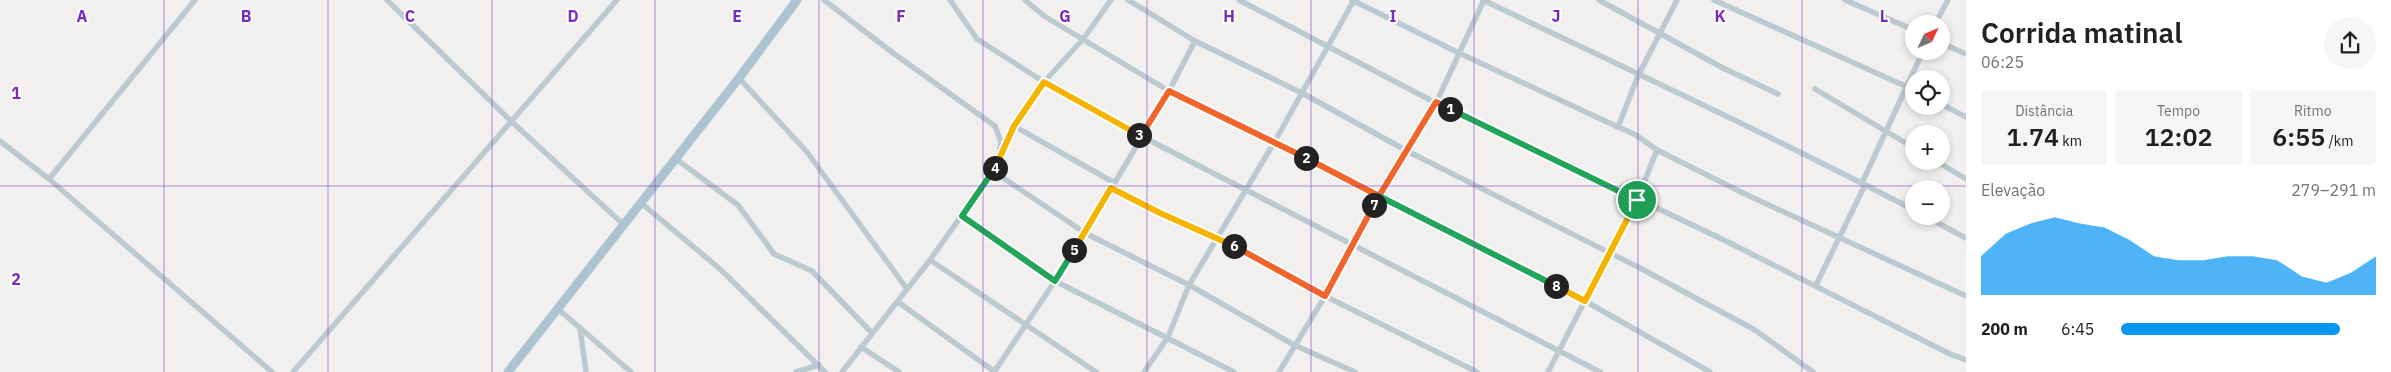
<!DOCTYPE html>
<html lang="pt">
<head>
<meta charset="utf-8">
<style>
	body { margin:0; font-family:"IBM Plex Sans",sans-serif; background:#f6f6f6; color:#202124; height:100vh; display:flex; flex-direction:column; font-size:19px; white-space:nowrap }
	* { box-sizing:border-box; margin:0 }
	p { font-size:16px; color:#757577 }
	.icon { flex:none; width:28px; height:28px; fill:none; stroke:currentColor; stroke-width:2; stroke-linecap:round; stroke-linejoin:round }
	.map { position:relative; flex:1; overflow:hidden }
	.sheet { display:flex; flex-direction:column; background:#fff; width:425px }
	.sheet>* { flex:none }
	.needle { width:32px; rotate:46deg }
	.tools { position:absolute; left:1905px; top:15px; display:grid; gap:10px }
	.tools a { display:grid; place-items:center; width:45px; height:45px; border-radius:50%; background:#fff; box-shadow:0 2px 8px #0003; font-size:25px }
	.pin { position:absolute; display:grid; place-items:center; width:42px; height:42px; color:#fff; margin:-21px; border:2px solid #fff; border-radius:50%; box-shadow:0 1px 5px #0007 }
	.km { position:absolute; width:25px; height:25px; margin:-12px; border-radius:50%; background:#222; color:#fff; font-size:14px; line-height:25px; text-align:center }
	.round { display:grid; place-items:center; flex:none; width:52px; height:52px; border-radius:26px; background:#f6f6f6 }
	.head { display:flex; align-items:center; justify-content:space-between; height:85px; padding:0 15px }
	h1 { font-size:28px; font-weight:600; line-height:38px }
	.stats { display:grid; grid-template-columns:repeat(3,1fr); gap:8px; height:85px; padding:5px 15px }
	.stats div { display:grid; align-content:center; border-radius:5px; background:#f6f6f6; text-align:center }
	.stats b { font-size:25px; font-weight:600 }
	.stats small { font-size:14px; font-weight:400 }
	.stats p { font-size:14px }
	.chart { height:140px; padding:10px 15px }
	.chart p { display:flex; justify-content:space-between }
	.chart svg { width:100%; height:90px; margin-top:5px; fill:#0595f5; opacity:.7 }
	ul { padding:0 15px; list-style:none; font-size:16px }
	li { display:grid; grid-template-columns:80px 60px 1fr; align-items:center; height:38px }
	li i { height:12px; border-radius:6px; background:#0595f5 }
	main { display:flex; flex:1; min-height:0 }
	.map>svg:first-child { display:block }
</style>
</head>
<body>
<main>
<div class="map">
<svg width="1966" height="372" viewBox="0 0 1966 372">
	<rect width="100%" height="100%" fill="#f2efef"/>
	<g fill="none" stroke-linecap="round" stroke-linejoin="round">
		<g stroke="#bbcad0" stroke-width="5.5">
			<path d="M387 0 511 121 624 225"/>
			<path d="M824 0 893 53 995 126 1001 142 999 154"/>
			<path d="M950 0 977 39 1044 82 1141 136 1600 372"/>
			<path d="M1025 0 1044 16 1169 91 1275 141 1585 301 1710 372"/>
			<path d="M1128 0 1195 41 1302 93 1407 151 1640 268 1755 330 1813 372"/>
			<path d="M1239 0 1436 103 1726 241 1950 354 1966 360"/>
			<path d="M1352 0 1459 53 1618 127"/>
			<path d="M1483 0C1627 69 1772 136 1914 210"/>
			<path d="M1599 0 1723 68 1778 94"/>
			<path d="M1714 0 1914 90"/>
			<path d="M1845 0 1914 30"/>
			<path d="M1935 24 1948 0"/>
			<path d="M1941 43 1966 54"/>
			<path d="M739 78 807 152 907 289"/>
			<path d="M1815 89 1914 148"/>
			<path d="M1941 104 1966 117"/>
			<path d="M1014 126 1113 182"/>
			<path d="M0 141 49 179 272 372"/>
			<path d="M1657 150 1747 195 1966 296"/>
			<path d="M676 159 738 205 774 254 812 271 872 333"/>
			<path d="M1936 161 1966 179"/>
			<path d="M993 171 1085 233 1189 285 1294 345 1355 372"/>
			<path d="M49 179 195 0"/>
			<path d="M1862 183 1923 51"/>
			<path d="M1111 188 1160 213 1218 237 1325 296 1477 372"/>
			<path d="M641 203 720 269 825 372"/>
			<path d="M962 216 1055 281 1234 372"/>
			<path d="M1925 216 1966 238"/>
			<path d="M930 260 1096 372"/>
			<path d="M1816 285 1865 185"/>
			<path d="M898 302 995 372"/>
			<path d="M558 309 631 372"/>
			<path d="M580 328 586 372"/>
			<path d="M861 347 899 372"/>
			<path d="M293 372 617 0"/>
			<path d="M796 372 819 365"/>
			<path d="M842 372 930 260 993 171 1014 126 1044 82 1084 38 1111 0"/>
			<path d="M994 372 1055 281 1085 233 1169 91 1195 41"/>
			<path d="M1144 372 1168 337 1189 285 1275 141 1354 0"/>
			<path d="M1279 372 1325 296 1379 197 1436 103 1484 0"/>
			<path d="M1548 372 1637 200 1657 150 1636 135 1618 127 1638 76 1677 0"/>
		</g>
		<path stroke="#acc4d1" stroke-width="9" d="M508 372 739 78 797 0"/>
	</g>
	<g fill="none" stroke-linecap="round" stroke-linejoin="round">
		<g stroke="#fff" stroke-width="10">
			<path id="split-1" d="M1450 109 1637 200"/>
		</g>
		<g stroke="#fff" stroke-width="10">
			<path id="split-2" d="M1306 158 1379 196 1436 102 1450 109"/>
		</g>
		<g stroke="#fff" stroke-width="10">
			<path id="split-3" d="M1139 135 1141 136 1169 91 1306 158"/>
		</g>
		<g stroke="#fff" stroke-width="10">
			<path id="split-4" d="M995 168 1014 126 1044 82 1139 135"/>
		</g>
		<g stroke="#fff" stroke-width="10">
			<path id="split-5" d="M995 168 962 216 1055 281 1074 250"/>
		</g>
		<g stroke="#fff" stroke-width="10">
			<path id="split-6" d="M1074 250 1111 188 1160 213 1234 246"/>
		</g>
		<g stroke="#fff" stroke-width="10">
			<path id="split-7" d="M1234 246 1325 296 1374 205"/>
		</g>
		<g stroke="#fff" stroke-width="10">
			<path id="split-8" d="M1374 205 1379 196 1556 286"/>
		</g>
		<g stroke="#fff" stroke-width="10">
			<path id="split-9" d="M1556 286 1585 301 1637 200"/>
		</g>
		<use href="#split-1" stroke="#22a559" stroke-width="6"/>
		<use href="#split-2" stroke="#f0652b" stroke-width="6"/>
		<use href="#split-3" stroke="#f0652b" stroke-width="6"/>
		<use href="#split-4" stroke="#f5b400" stroke-width="6"/>
		<use href="#split-5" stroke="#22a559" stroke-width="6"/>
		<use href="#split-6" stroke="#f5b400" stroke-width="6"/>
		<use href="#split-7" stroke="#f0652b" stroke-width="6"/>
		<use href="#split-8" stroke="#22a559" stroke-width="6"/>
		<use href="#split-9" stroke="#f5b400" stroke-width="6"/>
	</g>
	<path fill="none" stroke="#7b2cbf" stroke-width="1" stroke-opacity="0.55" d="M164 0V372M328 0V372M492 0V372M655 0V372M819 0V372M983 0V372M1147 0V372M1311 0V372M1474 0V372M1638 0V372M1802 0V372M0 186H1966"/>
	<g font-size="16" text-anchor="middle" font-weight="bold" fill="#7b2cbf" stroke="#fff" stroke-width="4" stroke-linejoin="round" paint-order="stroke">
		<text x="82" y="22">A</text>
		<text x="246" y="22">B</text>
		<text x="410" y="22">C</text>
		<text x="573" y="22">D</text>
		<text x="737" y="22">E</text>
		<text x="901" y="22">F</text>
		<text x="1065" y="22">G</text>
		<text x="1229" y="22">H</text>
		<text x="1393" y="22">I</text>
		<text x="1556" y="22">J</text>
		<text x="1720" y="22">K</text>
		<text x="1884" y="22">L</text>
		<text x="16" y="99">1</text>
		<text x="16" y="285">2</text>
	</g>
</svg>
<div class="tools">
<a><svg class="needle" viewBox="-14 -14 28 28"><path d="M0-13l5 13h-10z" fill="#e53935"/><path d="M0 13l5-13h-10z" fill="#757577"/></svg></a>
<a><svg class="icon" aria-label="locate" viewBox="0 0 24 24"><circle cx="12" cy="12" r="6"/><path d="M12 2v4M12 18v4M2 12h4M18 12h4"/></svg></a>
<a>+</a>
<a>−</a>
</div>
<div class="pin" style="left:1637px;top:200px;background:#1e9e55"><svg class="icon" aria-label="arrive" viewBox="0 0 24 24"><path d="M6 21V4h12l-3 4 3 4H6"/></svg></div>
<b class="km" style="left:1450px;top:109px">1</b>
<b class="km" style="left:1306px;top:158px">2</b>
<b class="km" style="left:1139px;top:135px">3</b>
<b class="km" style="left:995px;top:168px">4</b>
<b class="km" style="left:1074px;top:250px">5</b>
<b class="km" style="left:1234px;top:246px">6</b>
<b class="km" style="left:1374px;top:205px">7</b>
<b class="km" style="left:1556px;top:286px">8</b>
</div>
<section class="sheet">
<div class="head"><div><h1>Corrida matinal</h1><p>06:25</p></div><a class="round"><svg class="icon" aria-label="share" viewBox="0 0 24 24"><path d="M12 15V3M7 8l5-5 5 5M5 13v7h14v-7"/></svg></a></div>
<div class="stats">
<div><p>Distância</p><b>1.74<small> km</small></b></div>
<div><p>Tempo</p><b>12:02</b></div>
<div><p>Ritmo</p><b>6:55<small> /km</small></b></div>
</div>
<div class="chart"><p><span>Elevação</span>279–291 m</p>
<svg viewBox="0 0 160 44" preserveAspectRatio="none"><path d="M0 44V25L10 14L20 9L30 6L40 9L50 11L60 17L70 25L80 27L90 27L100 25L110 25L120 27L130 35L140 38L150 33L160 25V44z"/></svg>
</div>
<ul>
<li><b>200 m</b>6:45<i style="width:86%"></i></li>
</ul>
</section>
</main>
</body>
</html>
